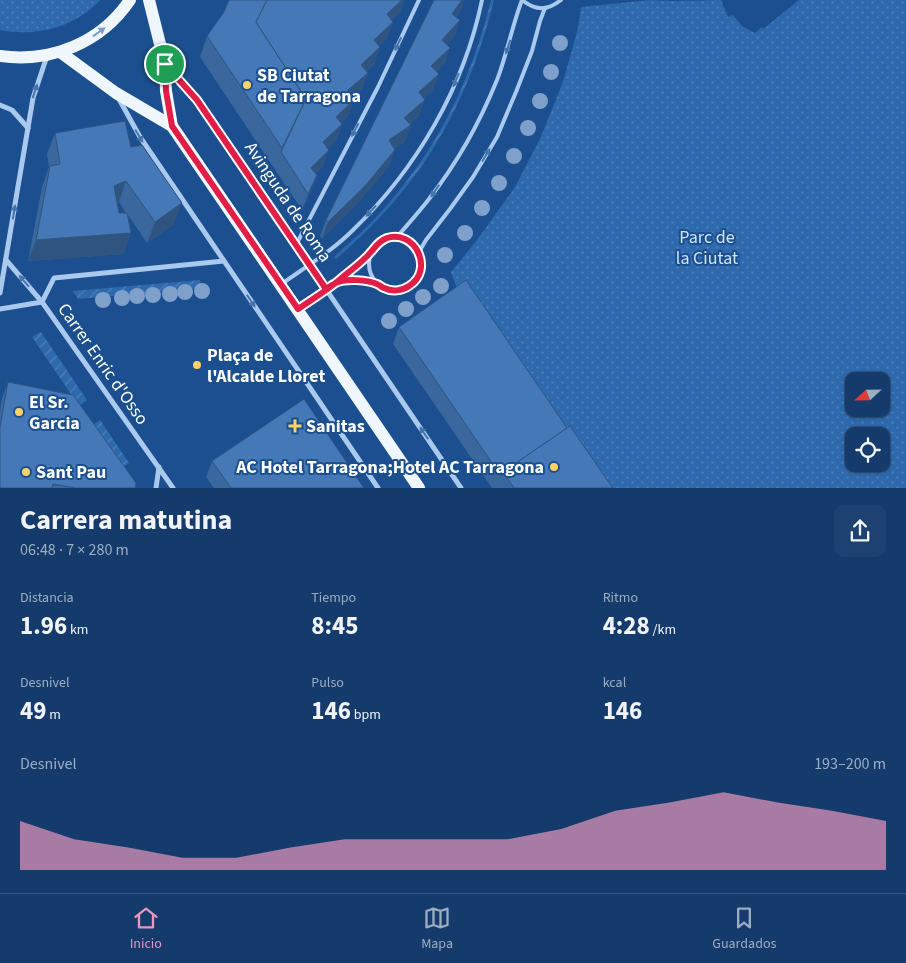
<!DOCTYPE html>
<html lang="es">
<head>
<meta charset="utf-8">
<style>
	body { margin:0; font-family:"Source Sans 3",sans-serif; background:#1d4271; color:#f1f3f6; height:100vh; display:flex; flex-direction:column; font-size:19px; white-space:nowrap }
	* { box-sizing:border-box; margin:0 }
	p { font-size:16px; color:#9dadc1 }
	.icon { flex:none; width:28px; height:28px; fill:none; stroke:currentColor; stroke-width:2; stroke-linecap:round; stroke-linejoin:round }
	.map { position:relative; height:488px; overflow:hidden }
	.details { display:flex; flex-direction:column; background:#143b6b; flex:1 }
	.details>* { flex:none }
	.needle { width:32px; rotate:248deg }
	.fabs { position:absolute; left:845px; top:372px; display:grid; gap:10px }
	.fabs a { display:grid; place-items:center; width:45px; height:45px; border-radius:10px; background:#143b6b; box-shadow:0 1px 4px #0004,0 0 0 1px #33557e; font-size:25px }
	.pin { position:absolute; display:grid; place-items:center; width:42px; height:42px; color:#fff; margin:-21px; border:2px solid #fff; border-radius:50%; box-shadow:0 1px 5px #0007 }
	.round { display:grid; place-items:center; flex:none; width:52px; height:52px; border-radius:10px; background:#1d4271 }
	.head { display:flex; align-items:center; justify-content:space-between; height:85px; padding:0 20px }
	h1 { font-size:28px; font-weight:700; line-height:38px }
	.figures { display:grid; grid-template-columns:repeat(3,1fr); gap:8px; height:85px; padding:5px 20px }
	.figures div { display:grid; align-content:center }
	.figures b { font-size:25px; font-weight:700 }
	.figures small { font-size:14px; font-weight:400 }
	.figures p { font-size:14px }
	.chart { height:140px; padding:10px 20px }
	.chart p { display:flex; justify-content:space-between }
	.chart svg { width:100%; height:90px; margin-top:5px; fill:#e797bd; opacity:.7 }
	.tabs { display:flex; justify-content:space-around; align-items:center; height:70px; border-top:1px solid #33557e; background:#143b6b; font-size:14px; color:#9dadc1 }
	.tabs a { display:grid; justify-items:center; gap:2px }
	.tabs .current { color:#e797bd }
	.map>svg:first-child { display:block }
</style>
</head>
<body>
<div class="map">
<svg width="906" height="488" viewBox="0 0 906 488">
	<defs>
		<pattern id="park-dots" width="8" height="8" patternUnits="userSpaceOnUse" patternTransform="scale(1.25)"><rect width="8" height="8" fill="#2e69ad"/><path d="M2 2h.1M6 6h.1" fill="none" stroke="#4d80b9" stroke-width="1.8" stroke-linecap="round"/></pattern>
		<pattern id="garden-furrows" width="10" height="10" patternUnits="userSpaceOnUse" patternTransform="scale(1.25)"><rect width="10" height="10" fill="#2e69ad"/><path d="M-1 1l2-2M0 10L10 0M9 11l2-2" fill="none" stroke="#4d80b9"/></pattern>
	</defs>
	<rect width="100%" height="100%" fill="#1b4f8f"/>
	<g fill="url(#park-dots)" fill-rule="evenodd">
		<path d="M0 0H100C74 28 36 37 0 30Z"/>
		<path d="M650 0 673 1 721 0 728 17 733 15 742 26 755 33 762 27 763 29 799 0H906V488H590L460 297 451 272 477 240 515 187 540 139 563 82 578 28 581 7ZM854 381H881V409H854ZM854 436H881V464H854Z"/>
	</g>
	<g fill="url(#garden-furrows)">
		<path d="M491 0H494C474 81 440 153 383 214 368 230 352 245 336 259L334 257C350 242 367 228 381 212 438 149 471 81 491 0Z"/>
		<path d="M200 280 201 288 78 299 73 291Z"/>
		<path d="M41 332 87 400 79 406 32 337Z"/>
		<path d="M100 420 129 463 122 468 93 425Z"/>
	</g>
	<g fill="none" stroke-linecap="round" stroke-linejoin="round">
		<g stroke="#a9c9ee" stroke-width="4">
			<path d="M522 0C536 11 547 11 561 0"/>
			<path d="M397 237C408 224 419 212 429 199 457 163 480 122 497 80 507 54 512 26 522 0"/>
			<circle cx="395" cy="264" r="26"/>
			<path d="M296 245 378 87 419 0"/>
			<path d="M419 252 426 240 450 209 473 177 497 137 516 92 532 51 540 21 545 8"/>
			<path d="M337 282 356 280 377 284"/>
			<path d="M283 283C307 266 332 251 353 230 417 168 464 87 482 0"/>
			<path d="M299 308 337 282 370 253"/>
		</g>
		<g stroke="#a9c9ee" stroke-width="5">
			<path d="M168 68 197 100 296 245 461 488"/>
			<path d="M119 99 140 137 378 488"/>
			<path d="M0 105 12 110 28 128"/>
			<path d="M6 260 42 302 173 488"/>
			<path d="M0 293 33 98 47 56"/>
			<path d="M42 302 54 278 224 261"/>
			<path d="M0 309 42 302"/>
			<path d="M156 488 159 467"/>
		</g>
		<g stroke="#f0f6ff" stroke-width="12">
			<path d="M149 0 165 64 166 91 172 126 419 488"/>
			<path d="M60 52 116 93 172 126"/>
			<path d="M0 56C51 63 101 43 130 0"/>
		</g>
	</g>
	<g fill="#7ea0ca">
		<circle cx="560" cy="43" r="8"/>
		<circle cx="551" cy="72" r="8"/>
		<circle cx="540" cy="101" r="8"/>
		<circle cx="528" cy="128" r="8"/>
		<circle cx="514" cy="156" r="8"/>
		<circle cx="499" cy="183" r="8"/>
		<circle cx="482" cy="208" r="8"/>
		<circle cx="465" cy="233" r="8"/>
		<circle cx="445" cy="255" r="8"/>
		<circle cx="441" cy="286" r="8"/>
		<circle cx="202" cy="291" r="8"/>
		<circle cx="185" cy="292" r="8"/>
		<circle cx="170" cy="294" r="8"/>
		<circle cx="153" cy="295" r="8"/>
		<circle cx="137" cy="296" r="8"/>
		<circle cx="423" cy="297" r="8"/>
		<circle cx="122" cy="298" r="8"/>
		<circle cx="103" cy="300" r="8"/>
		<circle cx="406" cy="309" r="8"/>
		<circle cx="389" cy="321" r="8"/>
	</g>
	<g fill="#3a679d" fill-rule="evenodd">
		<path d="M229 0H404L400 12 392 20 393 22 387 38 379 46 380 47 374 64 367 71 362 89 353 97 349 115 341 123 342 124 336 141 328 148 323 166 316 173 311 191 302 210 200 57 207 36 224 12Z"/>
		<path d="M462 8 456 17 460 20 454 37 447 44 450 48 444 64 436 72 433 90 424 98 419 116 410 124 405 142 394 149 389 166 358 203 322 239 320 236 326 220 413 44Z"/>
		<path d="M55 133 131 147 174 224 147 243 128 215 131 233 123 254 28 261 42 187 49 167 47 154ZM119 202 126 213H119L117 203Z"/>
		<path d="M399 327 567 428 611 488H492L393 344Z"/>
		<path d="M8 382 135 488H0V411L2 398Z"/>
		<path d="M212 461 364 488H214L206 477Z"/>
	</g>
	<g fill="#305480">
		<path d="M402 0H404L400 12 381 31 387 14Z"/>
		<path d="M462 0H465L462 8 446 30 452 14Z"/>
		<path d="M460 20 454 37 436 56 442 40Z"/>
		<path d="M393 22 387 38 368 56 374 40Z"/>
		<path d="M380 47 374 64 355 82 361 65Z"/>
		<path d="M450 48 444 64 425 83 431 66Z"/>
		<path d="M368 73 362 89 342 107 348 90Z"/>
		<path d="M439 74 433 90 413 108 419 92Z"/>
		<path d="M355 99 349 115 330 133 336 117Z"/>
		<path d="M425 100 419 116 399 134 411 125 405 142 383 157 389 140 404 118Z"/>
		<path d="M342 124 336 141 317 159 323 142Z"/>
		<path d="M329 150 323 166 305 184 311 168Z"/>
		<path d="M395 150 389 166 358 203 322 239 328 222Z"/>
		<path d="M317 175 311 191 302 210 308 194Z"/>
		<path d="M126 181 119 202 107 207 114 186Z"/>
		<path d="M182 203 174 224 147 243 155 222Z"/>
		<path d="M131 233 123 254 28 261 36 240Z"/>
	</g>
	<g fill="#4478b7" stroke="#305480">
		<path d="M229 0H267L256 22 306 99 282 148 207 36 224 12Z"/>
		<path d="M267 0H402L387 14 393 22 374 40 380 47 361 65 368 73 348 90 355 99 336 117 342 124 323 142 329 150 311 168 317 175 308 194 281 152 306 99 256 22Z"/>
		<path d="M434 0H462L452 14 460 20 442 40 450 48 431 66 439 74 419 92 425 100 404 118 411 125 389 140 395 150 364 187 328 222 326 220Z"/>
		<path d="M125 121 131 147 142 145 182 203 155 222 126 181 114 186 119 213H127L131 233 36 240 50 166 60 164 55 133Z"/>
		<path d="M466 280 567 428 503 472 501 476 399 327Z"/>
		<path d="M8 382 73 395 136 483 135 488H75L53 484 52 488H0V427Z"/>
		<path d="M304 399 364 488H231L212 461Z"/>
		<path d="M570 426 612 487 611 488H514L503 472Z"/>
	</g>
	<defs><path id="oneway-solid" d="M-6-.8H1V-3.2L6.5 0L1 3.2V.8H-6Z" transform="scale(1.25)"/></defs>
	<use fill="#7b9ac1" href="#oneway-solid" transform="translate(99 32) rotate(-36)"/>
	<g fill="#4674ac">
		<use href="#oneway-solid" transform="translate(398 44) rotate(115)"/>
		<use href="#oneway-solid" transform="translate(508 47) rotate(108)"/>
		<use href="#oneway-solid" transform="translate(456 80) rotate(113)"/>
		<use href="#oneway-solid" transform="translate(35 91) rotate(-72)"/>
		<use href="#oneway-solid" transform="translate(355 130) rotate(117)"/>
		<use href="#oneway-solid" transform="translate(139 136) rotate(59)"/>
		<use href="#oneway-solid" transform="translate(486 155) rotate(-59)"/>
		<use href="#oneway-solid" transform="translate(435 191) rotate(124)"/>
		<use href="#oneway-solid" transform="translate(371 211) rotate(133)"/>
		<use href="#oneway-solid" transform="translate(14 212) rotate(-81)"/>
		<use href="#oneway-solid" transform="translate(24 281) rotate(-131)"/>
		<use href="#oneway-solid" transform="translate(251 301) rotate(56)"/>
		<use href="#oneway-solid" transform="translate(424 433) rotate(-124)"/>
	</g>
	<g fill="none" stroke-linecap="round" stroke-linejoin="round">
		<g stroke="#fff" stroke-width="10">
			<path id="route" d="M165 64 166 91 172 126 298 309C311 300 326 291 338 281 348 272 362 263 370 253 376 247 377 242 387 238 415 229 435 270 409 286 402 291 392 292 384 288 381 287 380 285 377 284 368 280 345 278 336 283 333 284 329 287 326 289L197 100 165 64"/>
		</g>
		<use href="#route" stroke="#e11d48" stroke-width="6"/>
	</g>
	<g fill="#ffd166" stroke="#1b4f8f" stroke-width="2">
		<circle cx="247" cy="85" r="5"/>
		<circle cx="197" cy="365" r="5"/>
		<circle cx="19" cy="412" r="5"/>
		<path d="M292.5 418.5h5v5h5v5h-5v5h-5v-5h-5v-5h5z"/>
		<circle cx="554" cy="467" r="5"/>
		<circle cx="26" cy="472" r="5"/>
	</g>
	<g text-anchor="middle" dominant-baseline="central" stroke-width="4" stroke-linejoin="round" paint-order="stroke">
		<g font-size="18" font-weight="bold" fill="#fff" stroke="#1b4f8f" text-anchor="start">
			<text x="257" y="75">SB Ciutat<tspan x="257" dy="21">de Tarragona</tspan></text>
			<text x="207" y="355">Plaça de<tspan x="207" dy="21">l'Alcalde Lloret</tspan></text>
			<text x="29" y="402">El Sr.<tspan x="29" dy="21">Garcia</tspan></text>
			<text x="306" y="426">Sanitas</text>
			<text x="544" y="467" text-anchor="end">AC Hotel Tarragona;Hotel AC Tarragona</text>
			<text x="36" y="472">Sant Pau</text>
		</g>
		<g font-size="18" fill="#fff" stroke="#1b4f8f">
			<text transform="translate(288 202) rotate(56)">Avinguda de Roma</text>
			<text transform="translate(103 364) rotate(55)">Carrer Enric d'Osso</text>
		</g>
		<g font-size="18" fill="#cfe3fa" stroke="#1b4f8f">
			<text x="707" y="237">Parc de<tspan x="707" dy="21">la Ciutat</tspan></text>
		</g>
	</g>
</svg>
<div class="fabs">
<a><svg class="needle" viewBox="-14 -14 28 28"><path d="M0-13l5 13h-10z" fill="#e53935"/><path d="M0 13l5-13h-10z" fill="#9dadc1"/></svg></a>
<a><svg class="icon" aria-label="locate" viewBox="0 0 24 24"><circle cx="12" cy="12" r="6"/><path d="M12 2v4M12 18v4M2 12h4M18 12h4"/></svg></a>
</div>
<div class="pin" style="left:165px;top:64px;background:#1e9e55"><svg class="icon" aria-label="arrive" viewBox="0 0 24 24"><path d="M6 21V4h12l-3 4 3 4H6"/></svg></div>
</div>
<section class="details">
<div class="head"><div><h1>Carrera matutina</h1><p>06:48 · 7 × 280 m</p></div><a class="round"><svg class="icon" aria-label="share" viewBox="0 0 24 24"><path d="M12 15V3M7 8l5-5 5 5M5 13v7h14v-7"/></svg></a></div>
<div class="figures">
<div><p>Distancia</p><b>1.96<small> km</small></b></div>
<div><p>Tiempo</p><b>8:45</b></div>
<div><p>Ritmo</p><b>4:28<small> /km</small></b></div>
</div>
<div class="figures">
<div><p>Desnivel</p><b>49<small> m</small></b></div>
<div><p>Pulso</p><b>146<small> bpm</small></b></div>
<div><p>kcal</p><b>146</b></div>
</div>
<div class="chart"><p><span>Desnivel</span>193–200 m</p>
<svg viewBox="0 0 160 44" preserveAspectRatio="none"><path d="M0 44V20L10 29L20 33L30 38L40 38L50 33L60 29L70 29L80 29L90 29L100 24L110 15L120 11L130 6L140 11L150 15L160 20V44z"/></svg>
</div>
</section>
<nav class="tabs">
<a class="current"><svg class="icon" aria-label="home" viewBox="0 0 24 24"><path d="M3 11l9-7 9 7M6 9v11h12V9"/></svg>Inicio</a>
<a><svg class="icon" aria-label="map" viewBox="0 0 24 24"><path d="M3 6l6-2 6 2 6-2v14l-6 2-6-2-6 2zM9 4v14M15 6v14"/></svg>Mapa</a>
<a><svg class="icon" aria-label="saved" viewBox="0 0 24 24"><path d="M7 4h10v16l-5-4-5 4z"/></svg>Guardados</a>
</nav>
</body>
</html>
